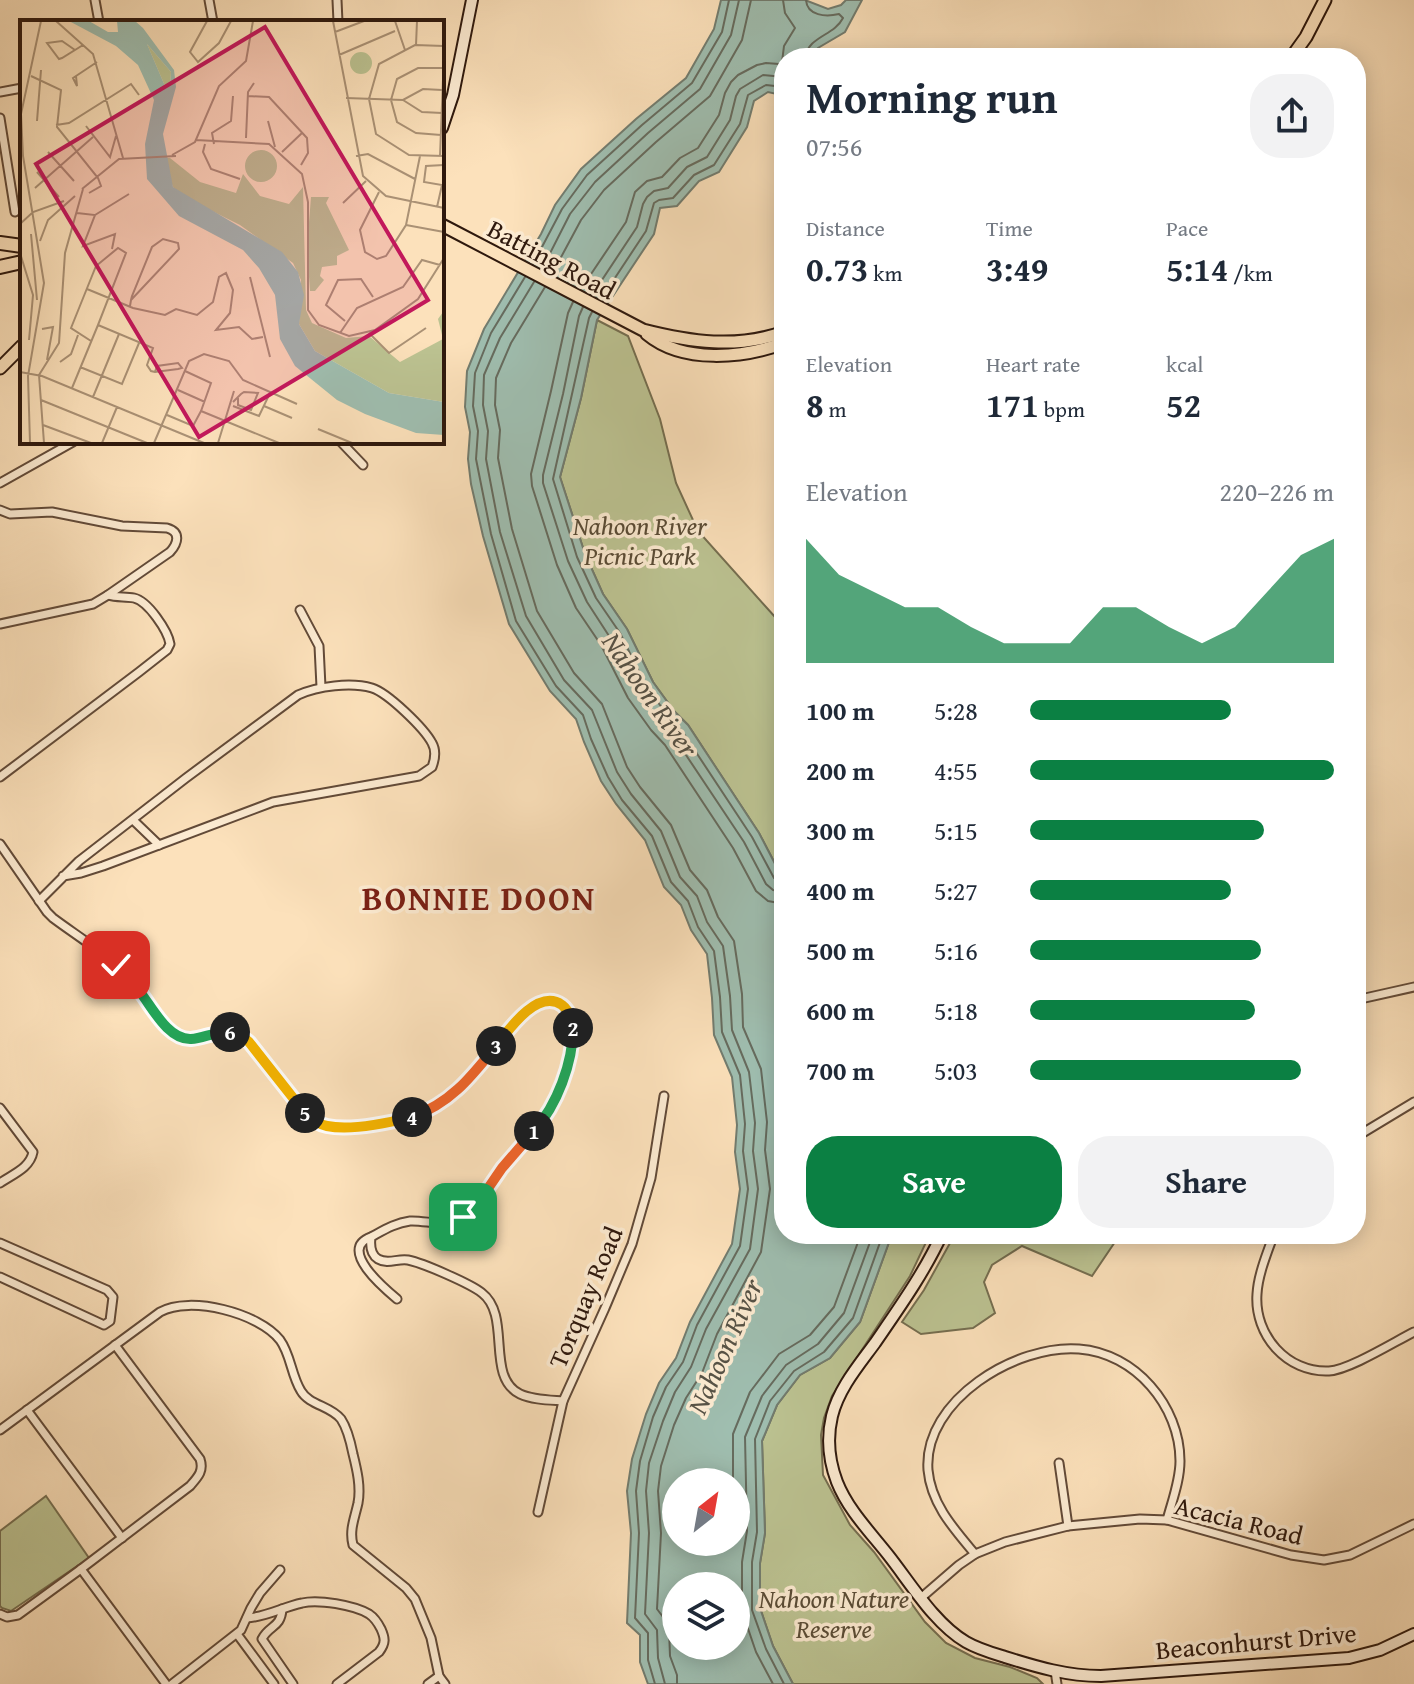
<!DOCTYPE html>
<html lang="en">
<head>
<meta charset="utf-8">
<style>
	body { margin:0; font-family:"Gentium Book Plus",serif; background:#f2f2f3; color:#1f2937; height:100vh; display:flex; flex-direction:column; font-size:30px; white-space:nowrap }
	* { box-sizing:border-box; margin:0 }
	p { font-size:26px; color:#747a83 }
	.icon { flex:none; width:44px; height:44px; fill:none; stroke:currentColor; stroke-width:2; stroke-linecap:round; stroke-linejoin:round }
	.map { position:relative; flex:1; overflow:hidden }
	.drawer { position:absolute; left:774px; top:48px; width:592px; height:1196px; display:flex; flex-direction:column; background:#fff; border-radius:32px; box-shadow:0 4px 20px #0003 }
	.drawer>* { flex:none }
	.needle { width:52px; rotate:31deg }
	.buttons { position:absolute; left:662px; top:1468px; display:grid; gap:16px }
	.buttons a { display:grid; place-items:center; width:88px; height:88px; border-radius:50%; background:#fff; box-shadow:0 4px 20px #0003; font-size:40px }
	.pin { position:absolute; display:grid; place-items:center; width:68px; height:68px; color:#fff; margin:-34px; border-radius:16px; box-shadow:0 4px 12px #0006 }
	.km { position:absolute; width:40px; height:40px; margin:-20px; border-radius:50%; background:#222; color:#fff; font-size:22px; line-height:40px; text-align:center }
	.round { display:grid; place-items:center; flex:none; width:84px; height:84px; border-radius:32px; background:#f2f2f3 }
	.summary { display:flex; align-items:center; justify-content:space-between; height:136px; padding:0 32px }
	h1 { font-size:44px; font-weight:700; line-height:60px }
	.figures { display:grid; grid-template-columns:repeat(3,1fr); gap:12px; height:136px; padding:8px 32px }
	.figures div { display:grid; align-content:center }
	.figures b { font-size:34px; font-weight:700 }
	.figures small { font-size:22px; font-weight:400 }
	.figures p { font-size:22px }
	.chart { height:224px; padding:16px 32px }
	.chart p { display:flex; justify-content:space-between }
	.chart svg { width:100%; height:144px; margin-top:8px; fill:#0b8043; opacity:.7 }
	.primary-button { display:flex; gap:16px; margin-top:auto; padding:16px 32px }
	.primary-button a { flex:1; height:92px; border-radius:32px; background:#0b8043; color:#fff; font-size:32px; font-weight:700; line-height:92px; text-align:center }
	.primary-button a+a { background:#f2f2f3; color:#1f2937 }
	ul { padding:0 32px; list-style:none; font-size:26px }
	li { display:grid; grid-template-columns:128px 96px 1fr; align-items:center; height:60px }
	li i { height:20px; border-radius:10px; background:#0b8043 }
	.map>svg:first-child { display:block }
</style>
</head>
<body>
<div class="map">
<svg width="1414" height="1684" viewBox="0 0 1414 1684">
	<rect width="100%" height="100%" fill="#fce1bb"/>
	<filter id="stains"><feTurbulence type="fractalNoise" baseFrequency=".0025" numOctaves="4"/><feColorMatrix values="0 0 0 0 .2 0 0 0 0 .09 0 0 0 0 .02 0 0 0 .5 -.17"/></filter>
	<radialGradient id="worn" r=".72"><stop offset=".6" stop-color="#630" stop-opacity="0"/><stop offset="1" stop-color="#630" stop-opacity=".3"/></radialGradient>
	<g fill="#bcc392" stroke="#756e50" stroke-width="2">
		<path d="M597 320 628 336 660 419 676 483 698 531 784 627V881L759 833 688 725 674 711 653 682 627 629 603 594 585 554 560 477 581 398Z"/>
		<path d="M892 1234H930L910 1276 832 1396 824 1418 821 1435 823 1475 850 1525 874 1552 925 1622 946 1643 975 1658 1010 1667 1037 1678 1043 1684H793L773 1646 760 1608V1563L765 1533 762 1441 777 1405 800 1375 830 1358 860 1322Z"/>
		<path d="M955 1234H1189L1190 1243 1119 1236 1092 1276 1022 1246 992 1265 984 1282 995 1313 973 1328 921 1334 902 1322 924 1290Z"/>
		<path d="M46 1496 89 1558 11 1611 2 1608 0 1606V1531Z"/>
	</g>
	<path fill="#9fbeb0" stroke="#727c6f" stroke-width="2" fill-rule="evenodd" d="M721 0H805L828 9 841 5 846 0H862L845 32 818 48 810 58H784V91L781 95 768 92 754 101 747 127 719 172 699 181 677 206 660 208 654 234 597 320 581 398 560 477 585 554 603 594 627 629 653 682 674 711 688 725 759 833 784 881V1234H892L860 1322 830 1358 800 1375 777 1405 762 1441 765 1533 760 1563V1608L773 1646 793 1684H648L640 1662V1635L627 1623 631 1533 627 1491 632 1459 646 1414 659 1383 676 1358 690 1322 732 1244 740 1189 735 1152 737 1125 732 1077 714 1035 712 998 707 954 691 930 681 905 664 887 645 840 616 804 601 781 584 742 576 719 550 691 509 624 483 536 471 484 468 459 470 432 465 407 467 371 484 329 541 234 555 205 581 169 636 119 686 78 714 29ZM676 1482H736V1542H676ZM676 1586H736V1646H676Z"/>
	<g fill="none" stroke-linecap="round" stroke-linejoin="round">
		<g stroke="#666b5e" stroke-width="2">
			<path d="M805 58C808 36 834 36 843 18L839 14C826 17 807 16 806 0"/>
			<path d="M533 264 562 209 587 175 642 125 692 83 722 32 729 0"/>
			<path d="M542 269 570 214 595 182 648 133 700 89 731 35 739 0"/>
			<path d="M552 274 581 220 604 190 656 142 710 96 742 40 751 0"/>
			<path d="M525 277 491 333 475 373 473 406 478 431 476 459 491 534 516 621 556 686 583 715 591 739 608 777 622 800 652 836 671 882 688 901 698 927 714 951 720 997 722 1032 740 1075 745 1124 743 1151 748 1189 740 1246 697 1325 683 1362 666 1387 653 1417 640 1461 636 1491 639 1533 635 1618 648 1633V1660L655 1684"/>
			<path d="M534 282 500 338 484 375 483 405 488 431 486 459 500 532 526 616 564 680 592 710 617 772 631 794 661 831 680 877 697 896 707 922 723 946 730 996 732 1030 749 1072 755 1123 753 1151 758 1189 750 1249 706 1329 691 1367 675 1392 663 1421 649 1463 646 1491 649 1533 645 1614 657 1630 658 1658 665 1684"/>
			<path d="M545 287 511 343 496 378 495 405 500 430 498 458 512 529 537 611 574 673 602 704 627 767 640 787 671 825 690 870 707 890 718 917 734 941 742 994 743 1027 761 1069 767 1122 765 1150 770 1189 761 1252 717 1334 702 1373 686 1398 674 1425 661 1466 658 1491 661 1533 657 1609 666 1621 669 1629 670 1656 677 1675V1684"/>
			<path d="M581 289 626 222 635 192 647 181 662 177 680 158 698 148 719 115 725 93 731 82 738 75 757 65 766 63 779 64 782 62 784 46 795 28 785 13 783 0"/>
			<path d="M592 295 637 227 643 204 647 197 654 191 668 188 687 167 707 157 730 120 736 96 740 89 763 75 784 77"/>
			<path d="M601 299 646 231 654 203 659 200 673 198 694 175 714 165 740 124 748 95 766 85 784 87"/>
			<path d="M573 302 568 313 551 391 531 474 532 486 557 565 576 608 601 645 628 698 651 730 665 745 733 848 756 891 768 901 784 904"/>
			<path d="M583 307 579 316 563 394 543 475V483L568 561 587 602 611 639 638 692 660 722 674 737 744 842 766 884 773 890 784 892"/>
			<path d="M592 312 589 318 553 479 577 557 596 598 620 633 646 686 668 716 682 731 752 837 774 878 779 882H784"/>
			<path d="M733 1482V1434L750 1392 779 1354 810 1335 834 1307 861 1234"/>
			<path d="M773 1684 756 1652 742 1611V1562L747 1531 745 1437 762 1396 786 1365 818 1344 844 1313 873 1234"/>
			<path d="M784 1684 766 1649 752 1610V1562L757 1532 755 1439 770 1401 794 1371 824 1352 853 1318 883 1234"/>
		</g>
		<g stroke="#624a38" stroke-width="11">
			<g id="street">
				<path d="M95 0 99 22"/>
				<path d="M209 0 213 22"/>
				<path d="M337 0 338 22"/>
				<path d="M0 92 22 88"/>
				<path d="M0 118 15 212"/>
				<path d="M341 442 363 465"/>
				<path d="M0 483 73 442"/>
				<path d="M0 510 10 514 52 512 122 526 167 528C181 532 178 543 170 552L108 595"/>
				<path d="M300 610 319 646 321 687"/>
				<path d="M0 624 93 604 108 595C117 598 125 596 134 598 148 601 168 631 170 644L167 650 139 672 0 777"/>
				<path d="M133 820 159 845"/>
				<path d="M0 844 47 912 53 918C77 936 104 952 125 974 140 989 160 1025 176 1035 194 1046 211 1029 229 1032 255 1036 288 1095 307 1115 324 1129 343 1128 364 1125 393 1122 421 1117 445 1101 470 1084 526 994 554 1001 594 1011 561 1093 547 1115 535 1133 518 1148 504 1165 490 1183 481 1204 463 1217 448 1229 427 1220 410 1221 395 1223 384 1230 371 1237 370 1245 370 1254 378 1259 388 1265 398 1258 408 1260 423 1263 471 1284 482 1293 512 1316 485 1377 520 1394 533 1400 549 1400 563 1401"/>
				<path d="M39 901 79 861 186 778 298 695C318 686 351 682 372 688 388 693 424 728 432 743 436 750 435 759 432 767L419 776 273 802 103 866 81 873 63 876"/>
				<path d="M1356 1000 1414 987"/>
				<path d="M0 1108 33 1152C30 1168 13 1174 0 1183"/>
				<path d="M1356 1137 1414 1102"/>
				<path d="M1274 1234C1267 1253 1258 1275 1257 1294 1254 1335 1287 1373 1329 1371 1349 1370 1394 1342 1414 1332"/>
				<path d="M371 1237C337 1249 385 1289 397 1299"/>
				<path d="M0 1243 107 1290 113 1297 110 1321 104 1325 0 1277"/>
				<path d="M27 1410 122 1538"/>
				<path d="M0 1430 160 1312C190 1295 259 1313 280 1340 291 1355 291 1375 301 1391 309 1405 331 1406 341 1419 347 1428 351 1444 353 1454 357 1470 361 1487 358 1503 355 1517 349 1530 353 1545L406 1588 415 1599 431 1638 439 1676 445 1684"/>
				<path d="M1059 1463 1068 1526"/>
				<path d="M538 1512 563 1401 605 1308 632 1244 640 1216 651 1178 664 1096"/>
				<path d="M975 1554C954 1529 931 1504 928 1470 923 1400 1017 1344 1079 1349 1135 1353 1180 1406 1180 1461 1180 1481 1172 1501 1167 1520"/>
				<path d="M81 1569 166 1684"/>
				<path d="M922 1597 959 1565 975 1554 1005 1542 1068 1526 1140 1519 1167 1520 1291 1555 1324 1560 1350 1555 1414 1524"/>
				<path d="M282 1609C281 1628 269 1625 262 1639L293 1684"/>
				<path d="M0 1614 7 1617 18 1615 81 1569 190 1486C198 1477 204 1471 200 1459L115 1345"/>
				<path d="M247 1618C266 1617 283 1607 302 1603 318 1599 354 1605 369 1614 375 1618 378 1623 381 1629 385 1638 386 1643 379 1652L337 1684"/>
				<path d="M237 1634 274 1684"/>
				<path d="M1055 1671 1057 1684"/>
				<path d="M172 1684 241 1630 251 1608 260 1593 280 1570"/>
				<path d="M428 1684 439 1676"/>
			</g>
		</g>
		<g stroke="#2e180d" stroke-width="14">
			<g id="secondary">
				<path d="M442 128 453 95 472 0"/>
				<path d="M942 1234C924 1273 899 1308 875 1343 859 1365 839 1388 832 1416 827 1437 829 1461 837 1482 848 1510 871 1533 889 1556 911 1584 935 1624 966 1642 978 1649 992 1653 1005 1657 1037 1667 1067 1676 1101 1676L1349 1658 1380 1650 1414 1634"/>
			</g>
		</g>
		<g stroke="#2e180d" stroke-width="15">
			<g id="primary">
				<path d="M1291 58 1306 37 1325 0"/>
				<path d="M442 225 643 330C690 342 737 349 784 332"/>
				<path d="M647 334C683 364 743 358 784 343"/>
				<path d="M0 368 22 346"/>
			</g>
		</g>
		<g stroke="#2e180d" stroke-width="16">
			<g id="highway">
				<path d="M0 243 22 246"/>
				<path d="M0 267 22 262"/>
			</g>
		</g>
		<use href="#street" stroke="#fdecd3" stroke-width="7"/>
		<use href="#secondary" stroke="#fdecd3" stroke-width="10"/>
		<use href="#primary" stroke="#fce1bb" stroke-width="11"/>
		<use href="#highway" stroke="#fce1bb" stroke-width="12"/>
	</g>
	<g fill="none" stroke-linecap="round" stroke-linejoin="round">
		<g stroke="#fff" stroke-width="16">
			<path id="split-1" d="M463 1217 478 1203 502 1168 534 1131"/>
		</g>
		<g stroke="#fff" stroke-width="16">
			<path id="split-2" d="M534 1131C557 1105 573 1063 573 1028"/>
		</g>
		<g stroke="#fff" stroke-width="16">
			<path id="split-3" d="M496 1046C509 1029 538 988 562 1005 570 1011 572 1019 573 1028"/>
		</g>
		<g stroke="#fff" stroke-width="16">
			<path id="split-4" d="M412 1117C451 1103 471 1077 496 1046"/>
		</g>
		<g stroke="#fff" stroke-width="16">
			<path id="split-5" d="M305 1113C311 1119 318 1124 327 1126 351 1131 388 1123 412 1117"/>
		</g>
		<g stroke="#fff" stroke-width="16">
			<path id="split-6" d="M230 1032 240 1035 249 1042 305 1113"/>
		</g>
		<g stroke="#fff" stroke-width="16">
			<path id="split-7" d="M140 992C152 1007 168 1040 191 1039 204 1038 216 1031 230 1032"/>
		</g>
		<g stroke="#fff" stroke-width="16">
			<path id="split-8" d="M116 965 140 992"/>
		</g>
		<use href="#split-1" stroke="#f0652b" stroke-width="10"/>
		<use href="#split-2" stroke="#22a559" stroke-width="10"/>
		<use href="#split-3" stroke="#f5b400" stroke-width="10"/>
		<use href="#split-4" stroke="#f0652b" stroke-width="10"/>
		<use href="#split-5" stroke="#f5b400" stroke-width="10"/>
		<use href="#split-6" stroke="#f5b400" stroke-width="10"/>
		<use href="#split-7" stroke="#22a559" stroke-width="10"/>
		<use href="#split-8" stroke="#22a559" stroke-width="10"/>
	</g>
	<g text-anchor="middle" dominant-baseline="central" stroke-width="7" stroke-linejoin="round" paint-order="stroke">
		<g font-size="26" fill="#2e180d" stroke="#fdecd3">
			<text transform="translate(552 259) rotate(28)">Batting Road</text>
			<text transform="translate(585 1297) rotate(-67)">Torquay Road</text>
			<text transform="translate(1239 1520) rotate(14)">Acacia Road</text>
			<text transform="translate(1256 1641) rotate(-5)">Beaconhurst Drive</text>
		</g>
		<g font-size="26" font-style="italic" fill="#594b35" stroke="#fdecd3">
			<text x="640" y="525">Nahoon River<tspan x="640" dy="30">Picnic Park</tspan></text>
			<text x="834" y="1598">Nahoon Nature<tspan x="834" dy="30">Reserve</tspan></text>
		</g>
		<g font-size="28" font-style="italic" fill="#565246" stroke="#fdecd3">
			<text transform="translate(651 694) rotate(55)">Nahoon River</text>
			<text transform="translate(724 1346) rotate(-66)">Nahoon River</text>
		</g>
		<g font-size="34" font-weight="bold" letter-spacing="2" fill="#7a1f14" stroke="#fdecd3">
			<text x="479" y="897">BONNIE DOON</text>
		</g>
	</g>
	<g transform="translate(20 20)">
		<rect width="424" height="424" fill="#fce1bb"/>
		<path d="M127 24 151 52 150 65 145 66ZM330 43a11 11 0 1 1 22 0a11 11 0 1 1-22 0ZM225 146a16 16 0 1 1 32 0a16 16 0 1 1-32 0ZM143 138H150L180 162 216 173 223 154 240 176 269 184 283 167 286 290 292 303 326 318 349 316 380 342 423 319 418 299 423 292 424 382 369 373 295 331 279 304 281 260 273 243 220 205 164 177 153 167ZM291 177H309L306 183 329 230 317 236V245L302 247 300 256 304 260 295 271H290L287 228Z" fill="#bcc392"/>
		<path d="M49 1H69L88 12H98L97 1H115L123 8 154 50 156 67 143 114 153 167 262 232 278 252 284 275 279 304 295 331 369 373 424 382V415L396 413 345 394 317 380 275 346 260 319 255 275 239 248 223 230 159 196 127 159 125 124 134 80 118 45 96 26ZM127 24 151 52 150 65 145 66Z" fill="#9fbeb0" fill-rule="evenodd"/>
		<path fill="none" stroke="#aa9175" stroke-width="2" d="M36 1 73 34 103 138M187 1 170 32 178 42 199 23 211 1M313 1 343 156 366 176 424 188M375 1 385 30M315 12 344 1M396 25 397 1M424 26 395 25 359 44 349 79 356 114 389 135 424 136M55 30 42 21 27 23 39 39 42 38 63 25M319 35 375 11M11 56 41 70 37 107 78 158 81 166 69 173M56 56 57 66 53 58 77 42M228 76 249 77 287 118 288 133 281 145M326 78 383 80 403 69 422 70M383 80 402 92 422 93M17 101 21 50M248 101 255 127M36 105 49 103 111 64 119 75M66 106 90 137 96 116M421 115 396 113 377 102 371 80 377 59 398 48H423M226 118 228 72 234 63M176 120 249 124 282 154 288 182V290L299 305 329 316 355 310 398 279 424 238M185 124 183 132 191 149 220 159M194 124 192 113 211 101 213 76M28 132 54 161M262 132 282 113M152 135 175 122 199 66 226 41 233 1M336 136 348 134 395 159M420 136 424 34M17 152 39 177M15 168 73 117M62 169 99 139 156 136M359 172 340 210 345 232 357 239 366 236 386 205 400 136M323 183 346 161M417 187 422 165 404 162 406 146 424 145M57 193 75 195 63 226 95 214 92 229M75 195 109 174M0 204 13 192 44 181M386 205 424 212M11 214 17 280M20 221 28 200 55 176M0 233 13 275 9 320M230 257 250 337M67 269 113 288 145 295 156 289 177 295 193 282 199 257 206 253 213 270 210 293 196 310 219 307 232 319 243 317M110 286 111 280 112 276 132 227 143 219 158 223 159 229 111 280M325 301 306 285 318 260 341 259 353 277M78 305 133 328 127 345 131 351 135 352 158 349 162 348 158 343 137 346 135 352M22 309 33 307 27 340M320 313 337 288 383 267 402 240 420 245M349 313 369 333 406 308M40 342 51 334 58 315M60 347 102 364 119 323M0 352 22 356 184 423M52 368 78 305 106 233 98 228 76 246 51 308 71 321M158 370 185 382M73 377 99 314M21 380 127 423M213 382 221 374 224 372 238 373 231 390 218 385V378M213 386 239 396 250 373M244 386 272 398M181 391 259 423M147 395 173 406 181 391 191 363 165 351M23 405 71 423M298 409 332 423M10 423 8 356 24 263 3 136 1 94 21 1M24 423 19 355 39 323 45 233 63 169M82 423 97 387M134 423 169 341 184 334 209 341 223 360 277 384M198 423 214 371"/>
		<path fill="#c2185b" fill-opacity="0.15" stroke="#c2185b" stroke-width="4" d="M245 7 408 280 179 417 16 144Z"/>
		<rect width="424" height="424" fill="none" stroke="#2e180d" stroke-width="4"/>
	</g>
	<rect width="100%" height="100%" filter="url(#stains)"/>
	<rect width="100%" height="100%" fill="url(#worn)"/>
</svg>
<div class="buttons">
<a><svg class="needle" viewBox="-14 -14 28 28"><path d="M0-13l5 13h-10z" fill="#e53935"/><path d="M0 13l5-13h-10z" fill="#747a83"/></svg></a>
<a><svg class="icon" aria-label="layers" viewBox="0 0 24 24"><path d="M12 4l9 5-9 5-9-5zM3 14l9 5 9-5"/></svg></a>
</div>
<div class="pin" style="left:463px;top:1217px;background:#1e9e55"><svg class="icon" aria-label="arrive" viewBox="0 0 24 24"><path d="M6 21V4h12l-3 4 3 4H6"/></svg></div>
<div class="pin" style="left:116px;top:965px;background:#d93025"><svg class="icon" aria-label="check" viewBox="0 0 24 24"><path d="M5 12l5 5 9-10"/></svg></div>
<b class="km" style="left:534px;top:1131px">1</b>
<b class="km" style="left:573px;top:1028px">2</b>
<b class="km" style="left:496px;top:1046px">3</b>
<b class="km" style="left:412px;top:1117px">4</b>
<b class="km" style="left:305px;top:1113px">5</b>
<b class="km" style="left:230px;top:1032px">6</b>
<section class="drawer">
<div class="summary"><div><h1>Morning run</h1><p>07:56</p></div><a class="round"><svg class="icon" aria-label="share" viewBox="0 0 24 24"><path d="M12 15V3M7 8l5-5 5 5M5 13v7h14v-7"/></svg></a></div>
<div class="figures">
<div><p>Distance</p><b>0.73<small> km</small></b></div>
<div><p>Time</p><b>3:49</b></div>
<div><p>Pace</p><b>5:14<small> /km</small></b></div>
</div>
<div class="figures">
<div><p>Elevation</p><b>8<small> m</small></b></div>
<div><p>Heart rate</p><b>171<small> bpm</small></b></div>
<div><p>kcal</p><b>52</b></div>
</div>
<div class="chart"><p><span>Elevation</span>220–226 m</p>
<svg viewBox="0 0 160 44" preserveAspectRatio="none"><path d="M0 44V6L10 17L20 22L30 27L40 27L50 33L60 38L70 38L80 38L90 27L100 27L110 33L120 38L130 33L140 22L150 11L160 6V44z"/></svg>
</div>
<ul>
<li><b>100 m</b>5:28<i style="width:66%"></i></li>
<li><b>200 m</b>4:55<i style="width:100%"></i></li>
<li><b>300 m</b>5:15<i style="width:77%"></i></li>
<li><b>400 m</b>5:27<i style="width:66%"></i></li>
<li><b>500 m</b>5:16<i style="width:76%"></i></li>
<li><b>600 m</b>5:18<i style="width:74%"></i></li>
<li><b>700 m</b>5:03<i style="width:89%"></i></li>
</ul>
<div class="primary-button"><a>Save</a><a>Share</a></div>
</section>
</div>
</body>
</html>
